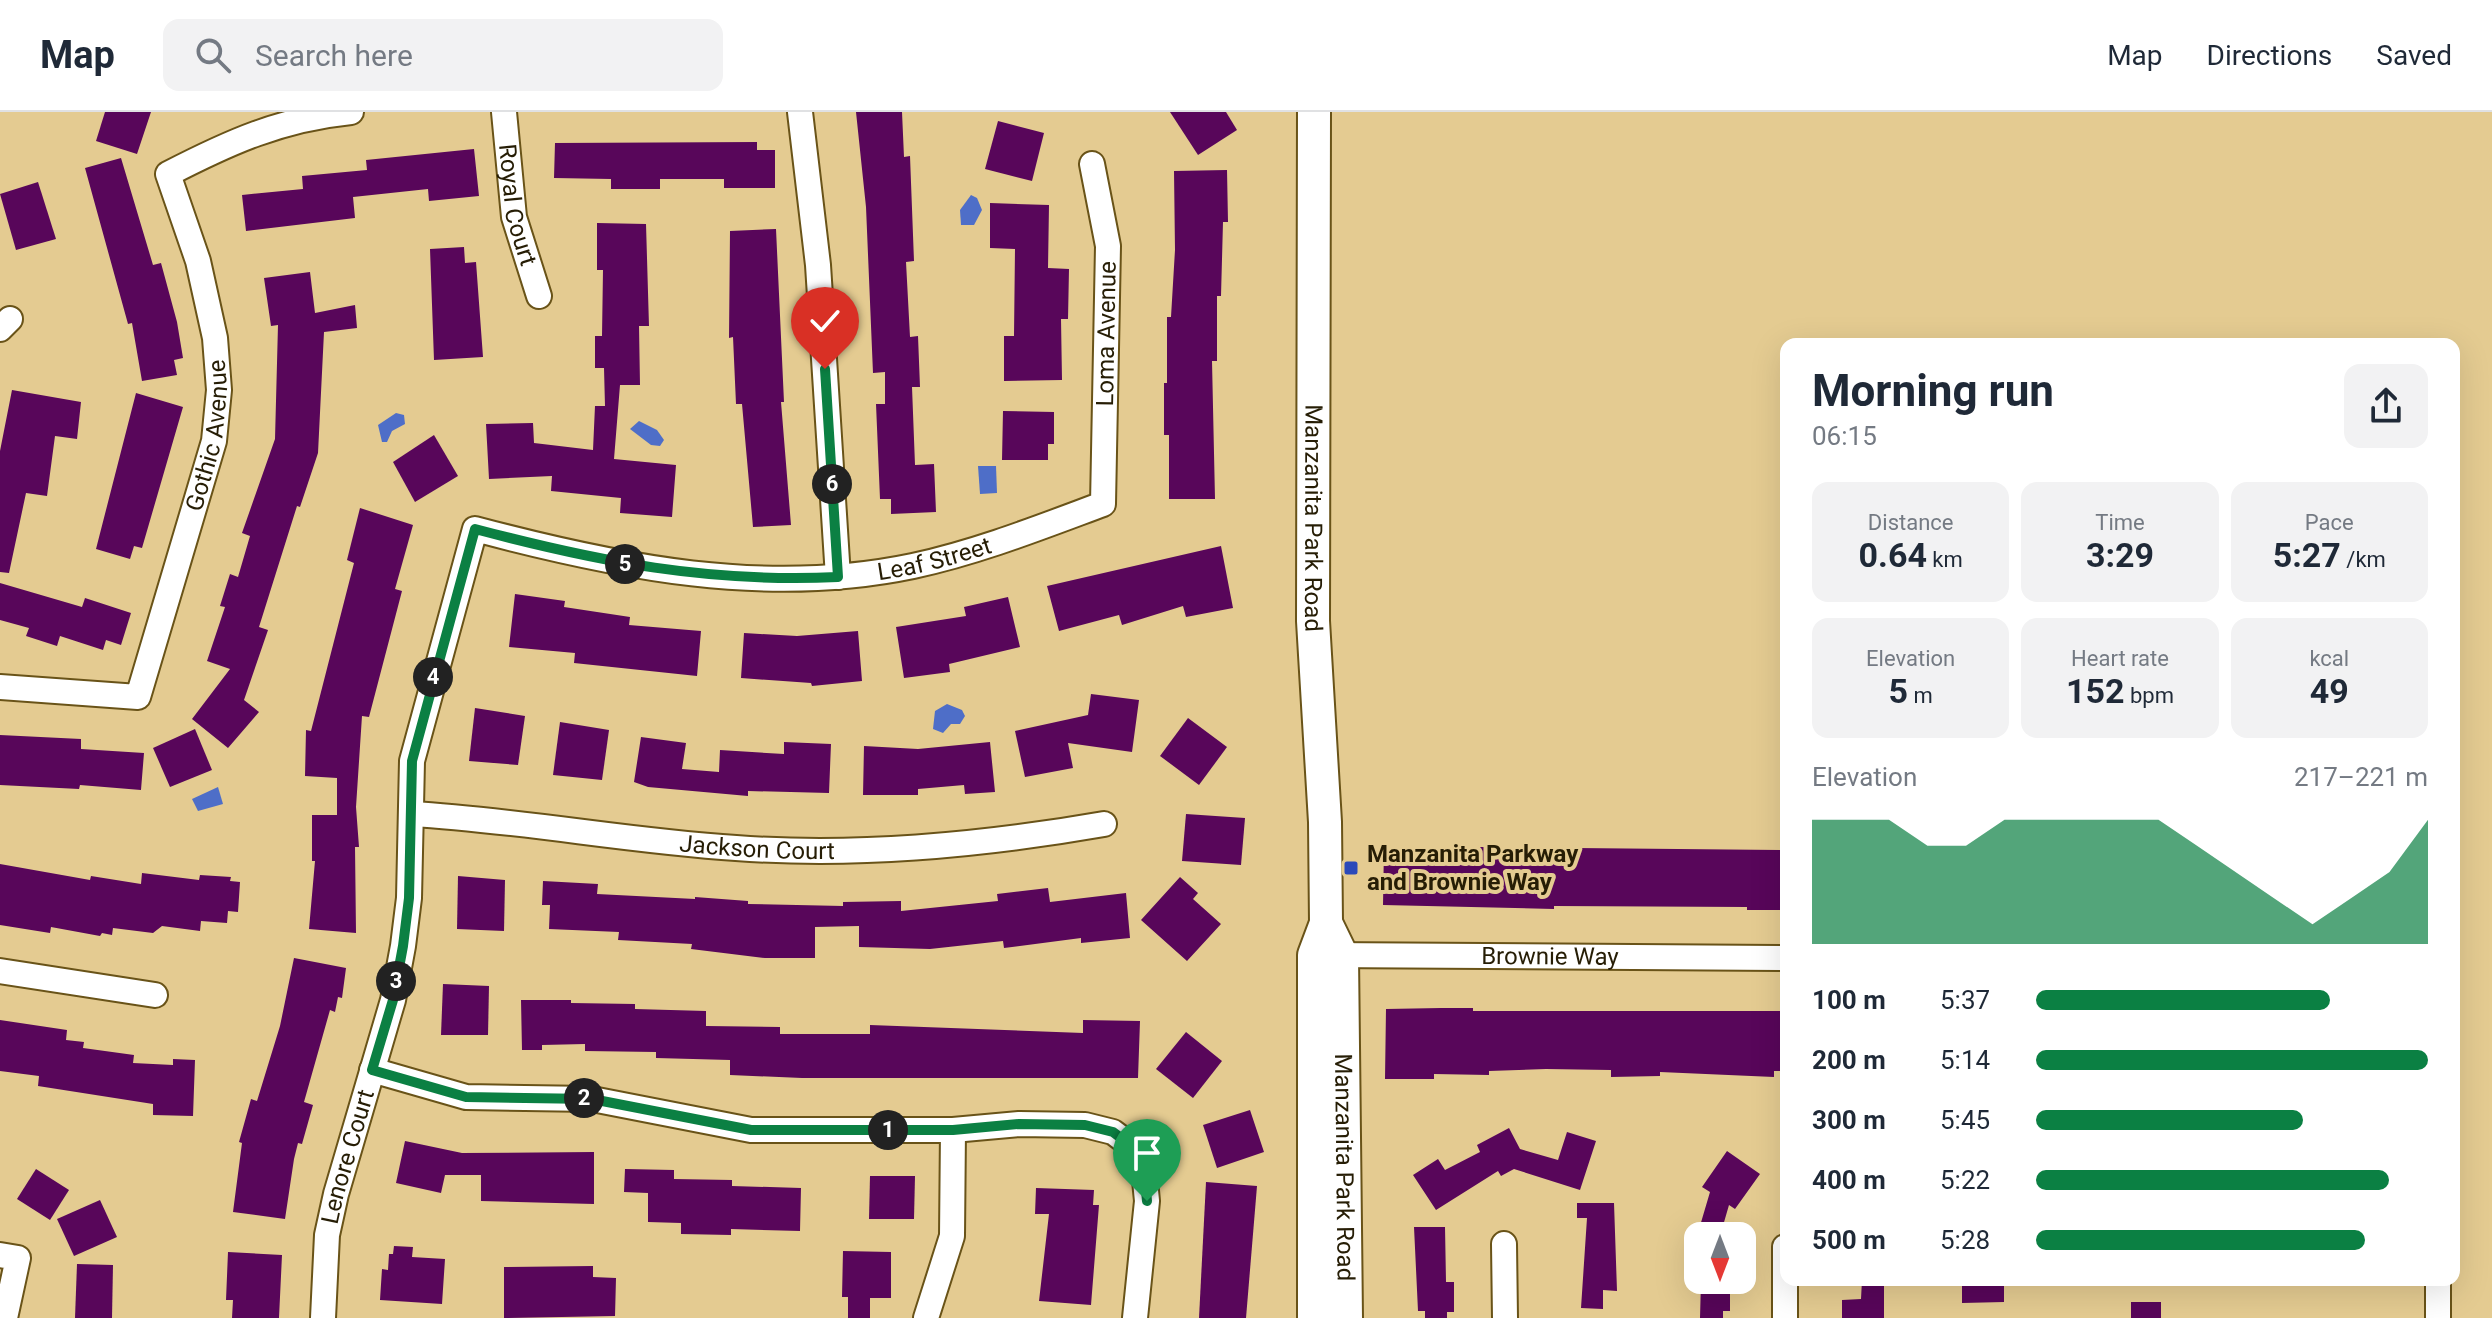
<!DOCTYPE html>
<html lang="en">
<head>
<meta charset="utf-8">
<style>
	body { margin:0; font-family:Roboto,sans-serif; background:#f2f2f3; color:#1f2937; height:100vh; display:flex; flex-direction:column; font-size:30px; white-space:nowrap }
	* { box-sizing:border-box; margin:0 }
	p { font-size:26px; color:#747a83 }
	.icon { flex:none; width:44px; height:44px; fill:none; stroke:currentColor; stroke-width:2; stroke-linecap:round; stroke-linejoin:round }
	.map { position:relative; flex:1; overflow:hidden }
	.details { position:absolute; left:1780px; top:226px; width:680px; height:948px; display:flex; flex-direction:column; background:#fff; border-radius:16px; box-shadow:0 8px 32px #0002 }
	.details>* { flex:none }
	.needle { width:52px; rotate:180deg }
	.fabs { position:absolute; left:1684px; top:1110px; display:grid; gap:16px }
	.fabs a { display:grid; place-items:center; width:72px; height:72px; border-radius:16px; background:#fff; box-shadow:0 8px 32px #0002; font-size:40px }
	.pin { position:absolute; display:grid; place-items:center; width:68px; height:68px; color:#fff; margin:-82px -34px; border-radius:50% 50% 50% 0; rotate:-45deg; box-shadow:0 0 8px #0007 }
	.pin .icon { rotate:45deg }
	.km { position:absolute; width:40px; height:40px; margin:-20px; border-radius:50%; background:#222; color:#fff; font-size:22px; line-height:40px; text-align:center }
	.round { display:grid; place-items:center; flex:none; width:84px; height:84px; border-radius:16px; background:#f2f2f3 }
	.overview { display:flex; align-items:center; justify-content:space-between; height:136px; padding:0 32px }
	h1 { font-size:44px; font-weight:700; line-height:60px }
	.metrics { display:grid; grid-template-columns:repeat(3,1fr); gap:12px; height:136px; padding:8px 32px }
	.metrics div { display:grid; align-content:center; border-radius:16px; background:#f2f2f3; text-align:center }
	.metrics b { font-size:34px; font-weight:700 }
	.metrics small { font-size:22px; font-weight:400 }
	.metrics p { font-size:22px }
	.chart { height:224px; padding:16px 32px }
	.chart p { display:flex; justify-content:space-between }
	.chart svg { width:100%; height:144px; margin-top:8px; fill:#0b8043; opacity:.7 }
	ul { padding:0 32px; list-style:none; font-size:26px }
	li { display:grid; grid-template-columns:128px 96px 1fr; align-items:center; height:60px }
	li i { height:20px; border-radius:10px; background:#0b8043 }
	header { display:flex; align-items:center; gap:48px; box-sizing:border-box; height:112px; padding:0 40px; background:#fff; border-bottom:2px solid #e0e1e3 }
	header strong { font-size:38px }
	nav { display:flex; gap:44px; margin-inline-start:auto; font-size:28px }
	.search { width:560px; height:72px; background:#f2f2f3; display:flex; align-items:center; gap:20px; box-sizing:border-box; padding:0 28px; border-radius:16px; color:#747a83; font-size:30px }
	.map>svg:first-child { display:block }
</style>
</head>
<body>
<header>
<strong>Map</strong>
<div class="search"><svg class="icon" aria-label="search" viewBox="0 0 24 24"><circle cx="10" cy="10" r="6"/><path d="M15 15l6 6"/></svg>Search here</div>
<nav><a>Map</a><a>Directions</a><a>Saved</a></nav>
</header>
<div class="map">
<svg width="2492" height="1206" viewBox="0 0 2492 1206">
	<rect width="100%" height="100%" fill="#e4cb91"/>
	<g fill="#4e6ec8">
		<path d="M971 83 977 86 982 98 974 113H961L960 98Z"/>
		<path d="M396 301 404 303 405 312 392 319 387 330H382L378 313Z"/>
		<path d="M639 309 657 318 664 328 660 334 651 333 630 317Z"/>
		<path d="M978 354H996L997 381 980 382Z"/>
		<path d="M947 592 962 598 965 604 960 612H951L943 621 933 617 935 599Z"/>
		<path d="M218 675 223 692 198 699 192 687Z"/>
	</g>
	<g fill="#58065a">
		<path d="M105 0H151L137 42 96 29Z"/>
		<path d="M856 0H902L904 45 910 44 914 149 906 150 910 225 918 224 920 275H912L915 353 934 352 936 400 891 402V387H880L876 292H885V260L873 261 866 95Z"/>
		<path d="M1170 0H1226L1237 18 1198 43Z"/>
		<path d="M998 9 1044 21 1032 69 985 57Z"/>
		<path d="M757 30V38H775V76H724V67H660V77H611V67L554 66 555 31Z"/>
		<path d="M474 37 479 84 429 89 428 77 353 85 355 106 246 119 242 83 303 77 302 64 367 58 366 48Z"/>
		<path d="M121 46 153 153 161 151 177 210 183 246 174 248 177 263 142 269 132 211 128 212 85 56Z"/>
		<path d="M1227 58 1228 110H1223L1221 184H1217V249H1212L1215 387H1169V323H1164V271H1167V205H1171L1175 138 1174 59Z"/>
		<path d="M38 70 56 127 16 138 0 82Z"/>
		<path d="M990 91 1049 93 1048 156 1069 157 1068 207H1061L1062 268 1004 269V224H1014L1015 137 990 136Z"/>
		<path d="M597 111 646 112 649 214H639L640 273H620L614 347 676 353 672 405 620 401 621 386 551 379 552 364 489 367 486 312 533 311 534 331 593 338 595 294H605L604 256H595V224H602L603 158H597Z"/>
		<path d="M776 117 784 290H781L791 413 753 415 742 292H736L733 225 729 226 730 119Z"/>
		<path d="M464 135 465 151 476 150 483 245 434 248 430 137Z"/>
		<path d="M310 160 315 201 355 193 357 216 324 220 318 341 300 395 297 394 259 515 268 518 244 588 259 600 228 636 192 607 230 557 207 549 225 495 220 494 230 462 238 465 250 424 242 421 275 327 278 213 271 214 264 166Z"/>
		<path d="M12 278 81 290 77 327 55 324 47 384 26 381 9 461 0 460V339Z"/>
		<path d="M136 281 183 295 142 436 134 434 130 447 96 437Z"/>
		<path d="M1003 299 1054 300V332H1048V348H1002Z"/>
		<path d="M434 323 458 364 415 390 393 350Z"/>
		<path d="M360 396 413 413 395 477 402 479 369 605 362 604 356 695 359 735H355L356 821 309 817 315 749H312V703H337V666L305 664 306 618 311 619 354 451 347 448Z"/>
		<path d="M1221 434 1233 496 1186 505 1183 494 1122 513 1119 503 1059 519 1047 474Z"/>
		<path d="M0 471 82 495 85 486 131 501 121 533 106 528 103 538 60 524 57 534 26 524 29 516 0 508Z"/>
		<path d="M515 482 565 489 564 495 630 505 629 513 701 519 697 564 574 551 575 541 509 535Z"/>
		<path d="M1008 485 1020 535 949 552 950 560 904 566 896 515 966 504 964 495Z"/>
		<path d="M858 519 862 569 812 574 811 571 741 566 744 521 797 524Z"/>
		<path d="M1091 582 1139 588 1132 640 1068 631 1073 656 1025 665 1015 619 1088 603Z"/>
		<path d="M475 596 525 604 518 653 469 649Z"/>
		<path d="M1188 606 1227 635 1199 673 1160 644Z"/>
		<path d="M560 610 609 618 602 668 553 663Z"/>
		<path d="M195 617 212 658 170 675 153 636Z"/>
		<path d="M0 623 81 627V637L144 641 141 678 80 673 79 677 0 673Z"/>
		<path d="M641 625 686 631 682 657 719 660 720 638 784 642V630L831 632 829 681 748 679V684L648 675 634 670Z"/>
		<path d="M990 630 995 680 965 682 964 673 918 677V683H863L864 634 918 637Z"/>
		<path d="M1186 702 1245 706 1241 753 1182 749Z"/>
		<path d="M1384 734 1786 738V798H1747V795L1554 794V797L1383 793Z"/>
		<path d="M0 752 90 768 91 764 141 772 142 761 199 768 200 763 231 765 230 769 240 770 238 800 228 799 227 811 201 809 200 819 162 814 153 821 113 816 112 823 102 821 100 824 51 815 50 821 0 813Z"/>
		<path d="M458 764 505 768 504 819 457 817Z"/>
		<path d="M1180 765 1198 781 1193 787 1221 812 1187 849 1141 808Z"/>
		<path d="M543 769 598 772 597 782 695 787V785L748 789V792L843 794V790L901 789V799L998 789 997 782 1048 776 1050 790 1126 781 1130 826 1081 831V826L1004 836 1003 829 930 837 859 835V814L815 815V846H765L691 837 692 832 618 828 619 820 549 817 550 793H542Z"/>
		<path d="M294 846 346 856 342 886 338 885 335 900 330 898 304 990 313 993 302 1032 298 1031 294 1047 285 1107 233 1100 242 1031 239 1030 251 987 257 989 280 914Z"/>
		<path d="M443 872 489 874 488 923H441Z"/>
		<path d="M521 888H571V891L635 892V897L706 899V914L780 915V922H870V913L1083 921V908L1140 909 1138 966H802L730 963V948L656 946V940L585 939V932L542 933V938H522Z"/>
		<path d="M1441 896H1473V899H1786V959H1774V965L1660 960V964L1611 965V958L1546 957 1489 959V963L1434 962V967H1385L1386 897Z"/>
		<path d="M0 908 67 918 66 928 84 930 83 936 134 943 133 951 173 953V947L195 948 193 1004 153 1003V992L38 974 39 964 0 959Z"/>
		<path d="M1186 920 1222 949 1193 986 1156 957Z"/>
		<path d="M1250 998 1264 1040 1217 1056 1203 1013Z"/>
		<path d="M1509 1016 1520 1037 1558 1048 1567 1020 1596 1029 1580 1078 1514 1057 1501 1064 1498 1059 1436 1098 1413 1063 1438 1047 1445 1058 1480 1040 1477 1033Z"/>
		<path d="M405 1029 462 1041 594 1040V1092L481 1089V1063H445L441 1081 396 1071Z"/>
		<path d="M1727 1039 1760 1062 1735 1097 1729 1093 1720 1124H1697L1710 1080 1702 1075Z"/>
		<path d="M36 1057 69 1078 50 1108 17 1087Z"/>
		<path d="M625 1057 674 1058V1067L732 1068V1074L801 1076 800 1119 731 1117V1123L681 1122V1111L648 1110V1081L624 1080Z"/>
		<path d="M870 1064H915L914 1107H869Z"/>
		<path d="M1206 1070 1257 1074 1246 1206H1199Z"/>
		<path d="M1036 1076 1094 1078 1093 1093H1099L1091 1193 1039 1189 1049 1102H1035Z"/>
		<path d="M100 1088 117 1125 74 1144 57 1107Z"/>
		<path d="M1577 1091H1614L1617 1179 1603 1178V1197L1581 1196 1587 1106H1577Z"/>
		<path d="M1414 1115H1445L1446 1170H1454V1200H1447V1206H1425V1199H1418Z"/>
		<path d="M394 1134 413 1135 412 1145 445 1147 442 1192 380 1188 382 1157 388 1158 389 1142H393Z"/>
		<path d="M843 1139 891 1140V1186H870V1206H848V1185H842Z"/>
		<path d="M228 1140 282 1143 279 1206H232L233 1188H226Z"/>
		<path d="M77 1152 113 1153 112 1206H75Z"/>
		<path d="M593 1154V1165L616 1166 615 1204 504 1206V1155Z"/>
		<path d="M1862 1168H1884V1206H1842V1188L1861 1187Z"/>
		<path d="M1962 1168H2004V1190L1962 1191Z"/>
		<path d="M1701 1169 1730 1170V1199H1723V1206H1700Z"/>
		<rect x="2131" y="1190" width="30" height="16"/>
	</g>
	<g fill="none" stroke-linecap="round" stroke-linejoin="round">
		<g stroke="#695318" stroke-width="28">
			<g id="minor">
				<path id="s1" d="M504 0 514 105 539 184"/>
				<path d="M800 0 818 153 838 465"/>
				<path d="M0 217 10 207"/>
				<path id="s2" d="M0 575 138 585 214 329 219 278 215 226 198 149 168 62C230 30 281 7 351 0"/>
				<path id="s3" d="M411 702C520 708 627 729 736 736 858 745 984 733 1104 712"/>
				<path id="s4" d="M1324 843 1786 846"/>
				<path d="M0 859 155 883"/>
				<path d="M372 958 466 985 592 987 751 1018H953L1019 1012 1085 1013 1113 1020 1133 1035 1144 1058 1147 1089 1135 1206"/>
				<path d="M1504 1132 1505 1206"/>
				<path d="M1785 1135V1206"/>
				<path d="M0 1143 18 1146 5 1206"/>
				<path d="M2438 1168V1206"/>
				<path id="s5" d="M323 1206 327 1123 336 1082 393 888 403 834 409 786 412 649 475 417C618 455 765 485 913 454 978 440 1041 415 1103 392L1108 134 1092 52"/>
				<path d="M926 1206 952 1124 953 1018"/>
			</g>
		</g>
		<g stroke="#695318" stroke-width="36">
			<g id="tertiary">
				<path id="s6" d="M1314 0 1313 509 1325 710 1326 811 1314 843V1206"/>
				<path id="s7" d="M1326 811 1342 844 1346 1206"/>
			</g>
		</g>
		<use href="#minor" stroke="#fff" stroke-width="24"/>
		<use href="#tertiary" stroke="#fff" stroke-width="32"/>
	</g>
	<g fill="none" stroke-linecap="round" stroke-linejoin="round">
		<g stroke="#fff" stroke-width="16">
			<path id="route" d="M825 257 838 465C708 471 600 450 475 417L412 649 409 786 403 834 393 888 372 958 466 985 592 987 751 1018H953L1019 1012 1085 1013 1113 1020 1133 1035 1144 1058 1147 1089"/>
		</g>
		<use href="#route" stroke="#0b8043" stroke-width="10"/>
	</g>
	<rect fill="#2b49b9" stroke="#e4cb91" stroke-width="3" x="1343" y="748" width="16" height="16" rx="4"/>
	<g text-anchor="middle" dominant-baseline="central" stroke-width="8" stroke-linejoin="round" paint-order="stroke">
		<g font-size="24" fill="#261d05" stroke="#e4cb91">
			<text stroke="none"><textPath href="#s1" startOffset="94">Royal Court</textPath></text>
			<text stroke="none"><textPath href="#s5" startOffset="1622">Loma Avenue</textPath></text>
			<text stroke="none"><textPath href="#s2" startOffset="410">Gothic Avenue</textPath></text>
			<text stroke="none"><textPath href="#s6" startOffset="406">Manzanita Park Road</textPath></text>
			<text stroke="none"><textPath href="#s5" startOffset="1274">Leaf Street</textPath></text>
			<text stroke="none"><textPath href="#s3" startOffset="348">Jackson Court</textPath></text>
			<text stroke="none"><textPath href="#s4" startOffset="226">Brownie Way</textPath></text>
			<text stroke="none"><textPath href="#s5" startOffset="164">Lenore Court</textPath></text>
			<text stroke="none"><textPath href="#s7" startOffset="248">Manzanita Park Road</textPath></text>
		</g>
		<g font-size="24" font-weight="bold" fill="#261d05" stroke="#e4cb91" text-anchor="start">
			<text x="1367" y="742">Manzanita Parkway<tspan x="1367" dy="28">and Brownie Way</tspan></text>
		</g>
	</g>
</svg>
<div class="fabs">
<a><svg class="needle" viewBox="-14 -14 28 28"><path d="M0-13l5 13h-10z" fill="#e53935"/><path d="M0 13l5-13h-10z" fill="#747a83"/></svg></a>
</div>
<div class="pin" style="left:1147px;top:1089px;background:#1e9e55"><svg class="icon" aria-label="arrive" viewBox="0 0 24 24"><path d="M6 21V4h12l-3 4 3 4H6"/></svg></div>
<div class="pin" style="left:825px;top:257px;background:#d93025"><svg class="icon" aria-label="check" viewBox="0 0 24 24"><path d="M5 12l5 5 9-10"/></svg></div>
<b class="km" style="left:888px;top:1018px">1</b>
<b class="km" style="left:584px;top:986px">2</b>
<b class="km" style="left:396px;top:869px">3</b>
<b class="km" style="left:433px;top:565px">4</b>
<b class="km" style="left:625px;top:452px">5</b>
<b class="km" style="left:832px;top:372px">6</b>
<section class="details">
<div class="overview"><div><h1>Morning run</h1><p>06:15</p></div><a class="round"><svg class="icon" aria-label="share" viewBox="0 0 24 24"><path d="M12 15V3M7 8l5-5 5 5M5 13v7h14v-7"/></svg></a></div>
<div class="metrics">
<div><p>Distance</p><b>0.64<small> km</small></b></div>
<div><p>Time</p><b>3:29</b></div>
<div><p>Pace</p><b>5:27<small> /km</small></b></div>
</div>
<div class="metrics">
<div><p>Elevation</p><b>5<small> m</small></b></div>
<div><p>Heart rate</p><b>152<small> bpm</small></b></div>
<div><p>kcal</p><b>49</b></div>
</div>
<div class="chart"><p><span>Elevation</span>217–221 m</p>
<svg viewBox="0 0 160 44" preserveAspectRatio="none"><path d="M0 44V6L10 6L20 6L30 14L40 14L50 6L60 6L70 6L80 6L90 6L100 14L110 22L120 30L130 38L140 30L150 22L160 6V44z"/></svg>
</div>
<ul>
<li><b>100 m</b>5:37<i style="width:75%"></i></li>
<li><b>200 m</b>5:14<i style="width:100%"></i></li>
<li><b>300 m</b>5:45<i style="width:68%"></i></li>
<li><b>400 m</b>5:22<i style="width:90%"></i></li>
<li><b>500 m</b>5:28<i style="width:84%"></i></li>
</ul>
</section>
</div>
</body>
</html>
